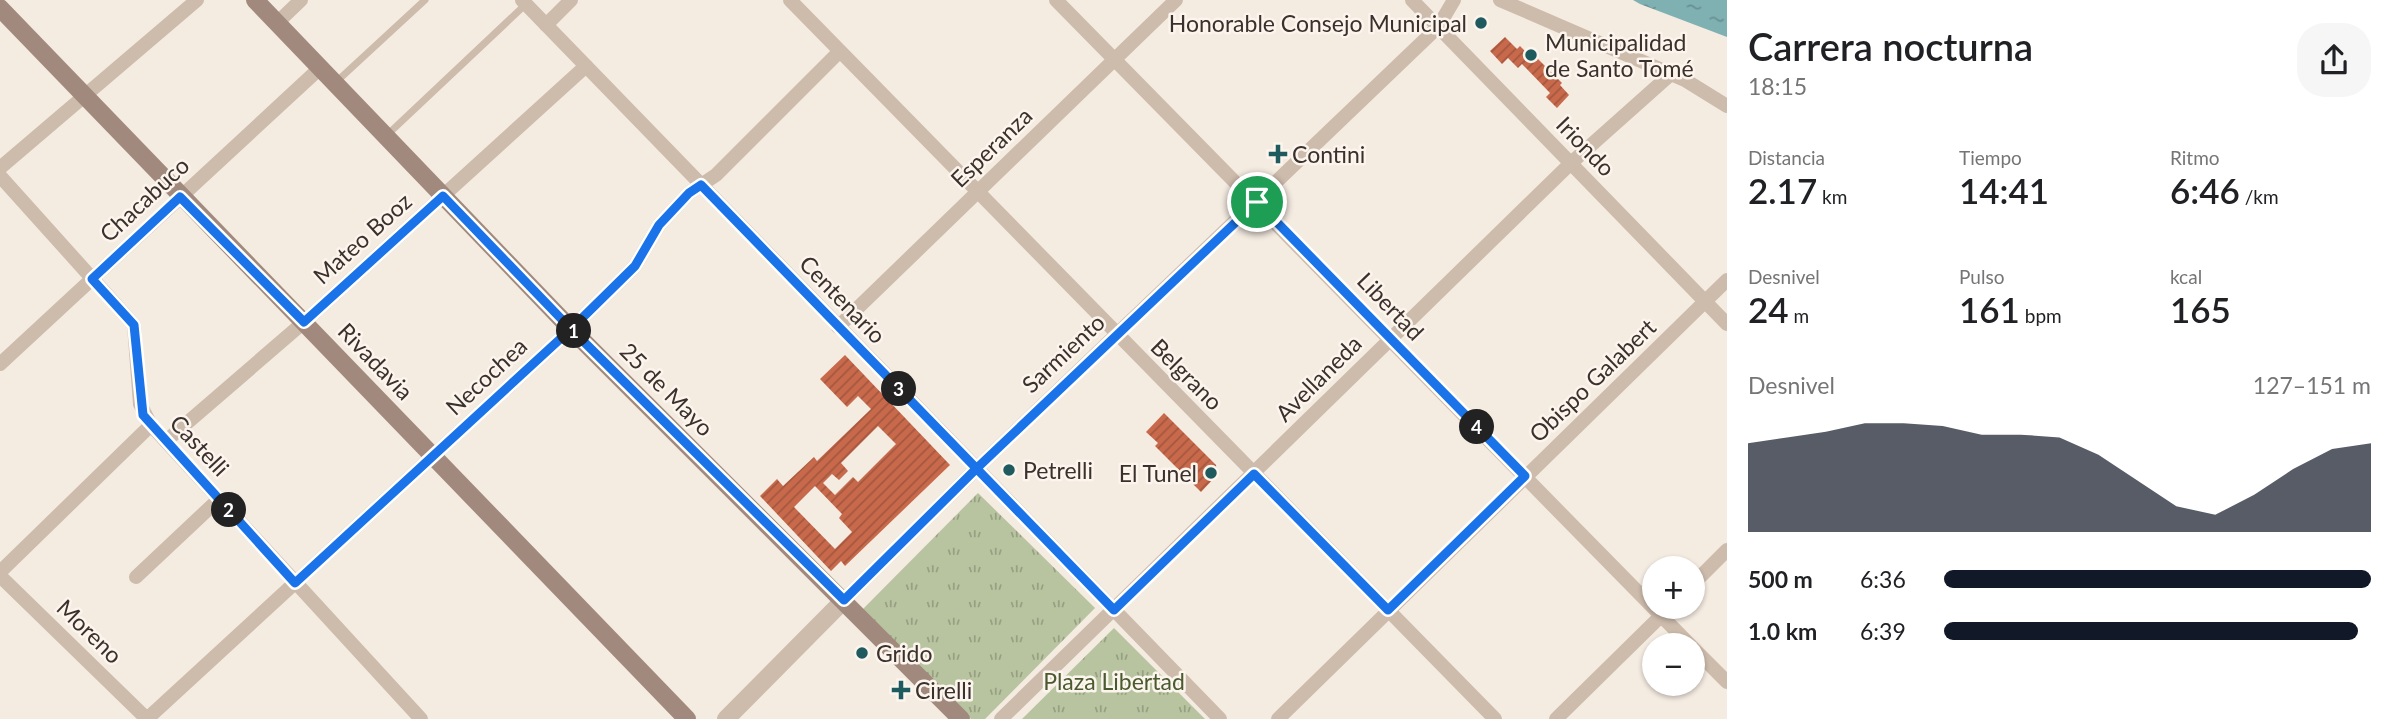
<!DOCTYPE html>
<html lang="es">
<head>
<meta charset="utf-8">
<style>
	body { margin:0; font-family:Lato,sans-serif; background:#f6f6f6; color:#202124; height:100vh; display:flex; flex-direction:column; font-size:26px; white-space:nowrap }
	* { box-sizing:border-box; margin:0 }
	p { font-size:23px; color:#757577 }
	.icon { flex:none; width:38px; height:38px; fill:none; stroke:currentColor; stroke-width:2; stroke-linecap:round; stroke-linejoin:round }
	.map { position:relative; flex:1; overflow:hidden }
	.panel { display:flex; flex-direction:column; background:#fff; width:665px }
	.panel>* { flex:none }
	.tools { position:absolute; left:1642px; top:556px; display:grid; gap:14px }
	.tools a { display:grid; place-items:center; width:63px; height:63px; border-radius:50%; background:#fff; box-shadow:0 2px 5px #0004; font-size:35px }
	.pin { position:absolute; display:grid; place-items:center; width:60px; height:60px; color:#fff; margin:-30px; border:4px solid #fff; border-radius:50%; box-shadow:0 2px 7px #0007 }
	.km { position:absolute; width:35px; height:35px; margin:-18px; border-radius:50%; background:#222; color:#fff; font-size:19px; line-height:35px; text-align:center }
	.round { display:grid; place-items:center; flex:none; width:74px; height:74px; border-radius:28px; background:#f6f6f6 }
	.overview { display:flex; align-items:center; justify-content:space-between; height:119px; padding:0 21px }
	h1 { font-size:38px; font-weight:600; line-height:52px }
	.metrics { display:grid; grid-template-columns:repeat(3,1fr); gap:10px; height:119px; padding:7px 21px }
	.metrics div { display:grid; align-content:center }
	.metrics b { font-size:35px; font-weight:600 }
	.metrics small { font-size:19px; font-weight:400 }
	.metrics p { font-size:19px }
	.chart { height:196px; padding:14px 21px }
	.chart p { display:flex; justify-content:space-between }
	.chart svg { width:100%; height:126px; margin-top:7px; fill:#111827; opacity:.7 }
	ul { padding:0 21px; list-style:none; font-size:23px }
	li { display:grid; grid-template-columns:112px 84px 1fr; align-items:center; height:52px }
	li i { height:18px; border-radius:9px; background:#111827 }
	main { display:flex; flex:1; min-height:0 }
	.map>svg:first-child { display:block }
</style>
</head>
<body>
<main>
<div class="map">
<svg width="1727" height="719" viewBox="0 0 1727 719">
	<defs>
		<pattern id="grass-tufts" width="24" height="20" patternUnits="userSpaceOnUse" patternTransform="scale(1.75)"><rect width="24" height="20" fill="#b8c4a0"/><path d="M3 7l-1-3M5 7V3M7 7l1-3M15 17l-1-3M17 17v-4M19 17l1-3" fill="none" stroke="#97a083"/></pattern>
		<pattern id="water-ripples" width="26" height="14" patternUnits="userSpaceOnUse" patternTransform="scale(1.75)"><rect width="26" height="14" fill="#7fb0b2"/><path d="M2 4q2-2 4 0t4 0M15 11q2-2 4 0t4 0" fill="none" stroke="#699091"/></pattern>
		<pattern id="building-hatch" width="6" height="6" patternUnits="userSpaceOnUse" patternTransform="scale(1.75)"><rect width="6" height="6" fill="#c8694b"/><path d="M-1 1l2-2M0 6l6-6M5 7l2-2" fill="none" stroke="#a4573f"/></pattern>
	</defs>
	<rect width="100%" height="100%" fill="#f4ebe1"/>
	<g fill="url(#grass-tufts)">
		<path d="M978 493 1095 608 985 719H971L862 610Z"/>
		<path d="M1114 628 1205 719H1022Z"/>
	</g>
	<path fill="url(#water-ripples)" d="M1633 0H1727V37L1640 4Z"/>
	<g fill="url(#building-hatch)" fill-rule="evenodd">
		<path d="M1505 37 1517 49 1520 46 1533 59 1536 57 1562 83 1560 85 1569 95 1557 108 1546 97 1550 93 1522 64 1518 68 1508 58 1502 64 1490 51Z"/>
		<path d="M845 355 950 465 845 566 841 561 831 571 760 496 777 479 783 486 814 457 817 461 871 409 858 396 847 407 820 379ZM878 426 896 444 858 482 853 477 835 495 823 483 832 474 839 480 848 471 841 463ZM815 486 842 514 839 518 852 532 835 549 794 507Z"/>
		<path d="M1164 413 1216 465 1217 475 1201 492 1155 446 1158 443 1146 432Z"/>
	</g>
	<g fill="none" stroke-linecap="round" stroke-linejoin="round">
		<g stroke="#cdbbac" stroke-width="7">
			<path d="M335 83 425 0"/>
			<path d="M386 136 526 4"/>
		</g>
		<g stroke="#cdbbac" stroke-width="14">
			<path d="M522 0 1220 719"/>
			<path d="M790 0 1495 719"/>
			<path d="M1056 0 1691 646"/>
			<path d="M1412 0 1727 324"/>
			<path d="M1500 0 1685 80 1727 106"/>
			<path d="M277 23 301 0"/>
			<path d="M546 25 571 0"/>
			<path d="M0 168 197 0"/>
			<path d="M0 176 134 325 140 404 151 425 421 719"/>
			<path d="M838 327 1176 0"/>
			<path d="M0 364 320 68"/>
			<path d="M166 441 304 322 586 66"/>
			<path d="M0 572 151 425"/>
			<path d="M0 576 147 719"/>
			<path d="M136 577 219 499"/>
			<path d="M1692 585 1727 550"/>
			<path d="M844 600 976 469 1438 27 1454 0"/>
			<path d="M1692 647 1727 682"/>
			<path d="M147 719 571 329 635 266 659 225 689 193 716 175 839 52"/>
			<path d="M1001 719 1571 163 1672 73"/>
			<path d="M1278 719 1727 280"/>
			<path d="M1556 719 1670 607"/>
		</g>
		<path stroke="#cdbbac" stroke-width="18" d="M726 719 844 600"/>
		<g stroke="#a18a7d" stroke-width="18">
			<path d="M255 0 571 329 961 719"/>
			<path d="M0 8 687 719"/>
		</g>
	</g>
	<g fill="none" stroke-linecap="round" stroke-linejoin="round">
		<g stroke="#fff" stroke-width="14">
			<path id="route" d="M1257 202 976 469 844 600 571 329 443 196 304 322 180 197 92 279 134 325 143 415 295 583 571 329 635 266 659 225 689 193 701 185C839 327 976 469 1114 610L1254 474 1388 610 1525 476 1257 202"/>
		</g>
		<use href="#route" stroke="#1a73e8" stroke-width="9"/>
	</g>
	<g fill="#1f5a5e" stroke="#fbf5ee" stroke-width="2.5">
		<circle cx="1481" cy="23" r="7"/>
		<circle cx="1531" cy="55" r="7"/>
		<path d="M1274.5 143.5h7v7h7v7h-7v7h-7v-7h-7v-7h7z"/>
		<circle cx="1009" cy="470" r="7"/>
		<circle cx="1211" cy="473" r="7"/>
		<circle cx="862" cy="653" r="7"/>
		<path d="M897.5 679.5h7v7h7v7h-7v7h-7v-7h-7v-7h7z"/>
	</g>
	<g text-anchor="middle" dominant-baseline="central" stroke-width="5" stroke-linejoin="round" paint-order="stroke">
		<g font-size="23" fill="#3b302b" stroke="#fbf5ee" text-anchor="start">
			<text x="1467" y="23" text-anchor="end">Honorable Consejo Municipal</text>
			<text x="1545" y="42">Municipalidad<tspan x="1545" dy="26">de Santo Tomé</tspan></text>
			<text x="1292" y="154">Contini</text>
			<text x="1023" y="470">Petrelli</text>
			<text x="1197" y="473" text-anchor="end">El Tunel</text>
			<text x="876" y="653">Grido</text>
			<text x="915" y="690">Cirelli</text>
		</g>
		<g font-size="23" fill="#3b302b" stroke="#fbf5ee">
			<text transform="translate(1586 146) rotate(46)">Iriondo</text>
			<text transform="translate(991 147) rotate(-44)">Esperanza</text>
			<text transform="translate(144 199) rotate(-43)">Chacabuco</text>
			<text transform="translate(362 238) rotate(-42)">Mateo Booz</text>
			<text transform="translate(843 299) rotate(46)">Centenario</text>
			<text transform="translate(1391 306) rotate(46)">Libertad</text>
			<text transform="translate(1063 353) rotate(-43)">Sarmiento</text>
			<text transform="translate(376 361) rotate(46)">Rivadavia</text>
			<text transform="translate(1187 374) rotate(45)">Belgrano</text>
			<text transform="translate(486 376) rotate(-43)">Necochea</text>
			<text transform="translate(1318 378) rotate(-45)">Avellaneda</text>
			<text transform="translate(1592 380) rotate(-44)">Obispo Galabert</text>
			<text transform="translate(667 389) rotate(45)">25 de Mayo</text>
			<text transform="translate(200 445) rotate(47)">Castelli</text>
			<text transform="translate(90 631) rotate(44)">Moreno</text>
		</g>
		<g font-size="23" fill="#4a5a2e" stroke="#fbf5ee">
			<text x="1114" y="681">Plaza Libertad</text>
		</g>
	</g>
</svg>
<div class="tools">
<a>+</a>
<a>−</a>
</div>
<div class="pin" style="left:1257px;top:202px;background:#1e9e55"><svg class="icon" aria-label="arrive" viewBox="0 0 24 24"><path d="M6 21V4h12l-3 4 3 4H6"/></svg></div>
<b class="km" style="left:574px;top:331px">1</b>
<b class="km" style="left:229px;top:510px">2</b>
<b class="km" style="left:899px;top:389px">3</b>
<b class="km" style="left:1477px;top:427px">4</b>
</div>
<section class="panel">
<div class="overview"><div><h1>Carrera nocturna</h1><p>18:15</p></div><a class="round"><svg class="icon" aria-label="share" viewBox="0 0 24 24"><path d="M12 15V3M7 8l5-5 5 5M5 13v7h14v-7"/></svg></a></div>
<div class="metrics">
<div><p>Distancia</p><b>2.17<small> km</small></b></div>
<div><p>Tiempo</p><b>14:41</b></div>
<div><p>Ritmo</p><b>6:46<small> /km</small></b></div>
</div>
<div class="metrics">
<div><p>Desnivel</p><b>24<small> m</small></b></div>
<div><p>Pulso</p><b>161<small> bpm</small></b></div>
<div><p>kcal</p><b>165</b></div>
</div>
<div class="chart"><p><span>Desnivel</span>127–151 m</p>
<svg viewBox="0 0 160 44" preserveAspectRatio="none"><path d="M0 44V13L10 11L20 9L30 6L40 6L50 7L60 10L70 10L80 11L90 17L100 26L110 35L120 38L130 31L140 22L150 15L160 13V44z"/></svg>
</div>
<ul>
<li><b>500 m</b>6:36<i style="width:100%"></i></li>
<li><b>1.0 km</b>6:39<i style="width:97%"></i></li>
</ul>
</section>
</main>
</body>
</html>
